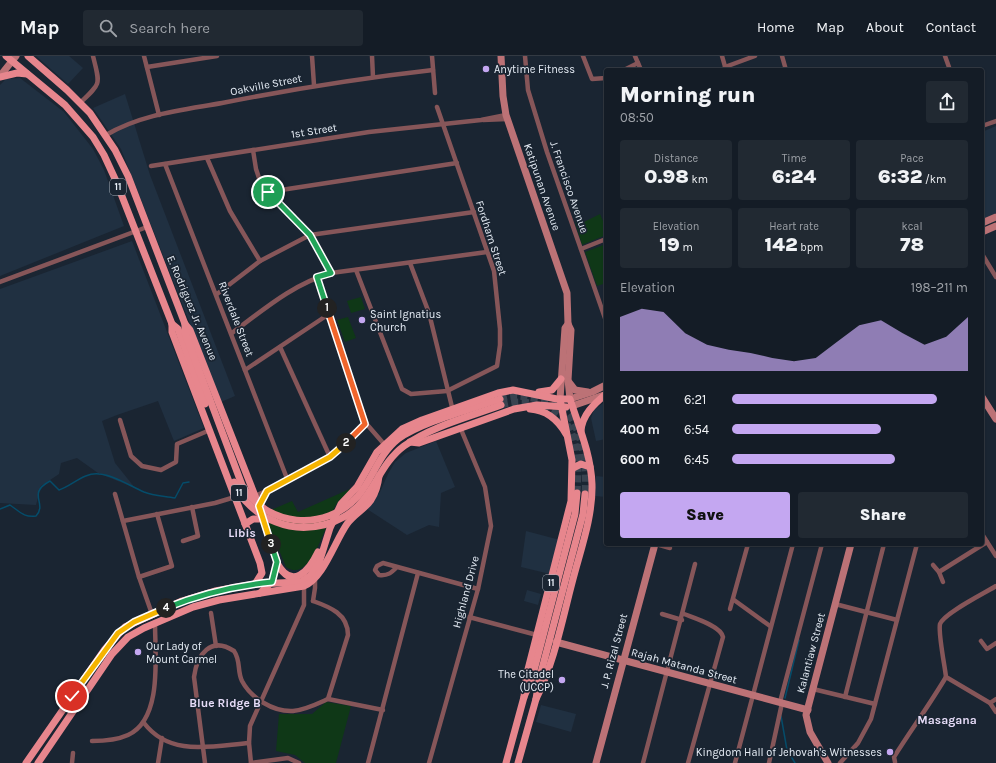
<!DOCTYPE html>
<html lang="en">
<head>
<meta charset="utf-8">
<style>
	body { margin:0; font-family:Karla,sans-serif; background:#212932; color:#f1f3f6; height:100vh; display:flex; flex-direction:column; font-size:15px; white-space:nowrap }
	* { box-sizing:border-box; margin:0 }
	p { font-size:13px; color:#9da1a7 }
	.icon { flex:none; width:22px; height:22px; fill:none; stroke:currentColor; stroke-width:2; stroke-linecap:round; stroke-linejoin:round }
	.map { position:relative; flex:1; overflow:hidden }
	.side { position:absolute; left:604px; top:12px; width:380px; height:478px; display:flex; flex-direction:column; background:#141c26; border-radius:4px; box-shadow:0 1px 3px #0004,0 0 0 1px #333a43 }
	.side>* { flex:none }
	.pin { position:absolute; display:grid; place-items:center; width:34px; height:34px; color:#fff; margin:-17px; border:2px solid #fff; border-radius:50%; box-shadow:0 1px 4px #0007 }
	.km { position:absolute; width:20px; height:20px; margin:-10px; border-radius:50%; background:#222; color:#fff; font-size:11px; line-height:20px; text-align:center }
	.round { display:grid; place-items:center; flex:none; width:42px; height:42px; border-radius:4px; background:#212932 }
	.summary { display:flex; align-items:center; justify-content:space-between; height:68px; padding:0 16px }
	h1 { font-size:22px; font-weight:800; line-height:30px }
	.stats { display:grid; grid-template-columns:repeat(3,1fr); gap:6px; height:68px; padding:4px 16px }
	.stats div { display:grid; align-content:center; border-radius:4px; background:#212932; text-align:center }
	.stats b { font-size:20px; font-weight:800 }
	.stats small { font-size:11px; font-weight:400 }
	.stats p { font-size:11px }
	.chart { height:112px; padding:8px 16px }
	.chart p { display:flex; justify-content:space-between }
	.chart svg { width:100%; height:72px; margin-top:4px; fill:#c4a7f1; opacity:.7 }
	.button { display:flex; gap:8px; margin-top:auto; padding:8px 16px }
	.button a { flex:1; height:46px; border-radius:4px; background:#c4a7f1; color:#111; font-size:16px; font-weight:800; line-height:46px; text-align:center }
	.button a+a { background:#212932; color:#f1f3f6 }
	ul { padding:0 16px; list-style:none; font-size:13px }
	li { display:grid; grid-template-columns:64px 48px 1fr; align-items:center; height:30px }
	li i { height:10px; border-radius:5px; background:#c4a7f1 }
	header { display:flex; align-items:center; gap:24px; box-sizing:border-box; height:56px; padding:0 20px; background:#141c26; border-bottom:1px solid #333a43 }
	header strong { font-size:19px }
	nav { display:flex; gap:22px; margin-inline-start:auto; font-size:14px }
	.search { width:280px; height:36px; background:#212932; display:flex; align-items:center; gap:10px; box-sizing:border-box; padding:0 14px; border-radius:4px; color:#9da1a7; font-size:15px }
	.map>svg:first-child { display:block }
</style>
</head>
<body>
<header>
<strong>Map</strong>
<div class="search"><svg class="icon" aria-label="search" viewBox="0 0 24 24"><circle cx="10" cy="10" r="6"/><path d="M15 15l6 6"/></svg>Search here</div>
<nav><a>Home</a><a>Map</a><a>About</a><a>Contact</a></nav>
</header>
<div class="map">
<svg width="996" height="707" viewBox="0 0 996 707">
	<rect width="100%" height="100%" fill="#1a2532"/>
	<g fill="#203041">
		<path d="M36 0H69L83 12 68 28Z"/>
		<path d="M20 22 64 56 93 93 104 114 124 170 0 220V29L6 23Z"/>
		<path d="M125 38 150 119 235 340 221 346 121 93 93 52Z"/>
		<path d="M996 70V157L985 162 982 154V108L984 107 982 76Z"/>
		<path d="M132 185 204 372 174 385 158 345 117 359 102 365 115 407 135 432 98 417 77 402 61 407 59 418 41 430 36 449 0 447V233Z"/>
		<path d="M606 345V383L596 385 591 362 594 354Z"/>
		<path d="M436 385 455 431 441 437 439 471 429 469 407 479 367 453 380 436 388 418 395 406 406 397Z"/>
		<path d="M596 420 606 421V441L595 440Z"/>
		<path d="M526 475 560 484 550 518 521 511Z"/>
		<path d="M527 534 541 538 538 549 524 545Z"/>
		<path d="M541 649 576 658 571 676 536 666Z"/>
	</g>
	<g fill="#0f3817">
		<path d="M600 158 606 172V179L582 189 575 165 580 163 582 167Z"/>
		<path d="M606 188V227L597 230 585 196Z"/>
		<path d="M361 241 365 253 351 257 347 245Z"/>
		<path d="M348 261 356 282 345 286 337 264Z"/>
		<path d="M352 432C347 437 341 442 337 447 326 464 312 529 286 511L264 457 292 445 298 456Z"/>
		<path d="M326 646 351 650 336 707H305L295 699 276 695 279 658H312Z"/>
	</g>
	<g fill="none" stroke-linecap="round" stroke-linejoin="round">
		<g stroke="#054c6a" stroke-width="1.5">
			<path d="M0 453 10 449C19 455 24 462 36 460 48 447 26 438 50 425L59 434C72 430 84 416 99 418 114 419 130 430 144 436 154 440 165 440 175 442L183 427 189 426"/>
			<path d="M785 642 799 584"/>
			<path d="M781 660 787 694 795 707"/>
		</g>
		<g stroke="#394350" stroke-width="7" stroke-dasharray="7 3.5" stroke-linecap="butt">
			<path d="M500 343C513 338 523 340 536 343 547 345 560 349 567 357 583 374 587 416 585 438"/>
			<path d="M501 349C514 345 525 345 538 349 580 360 579 401 577 437"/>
		</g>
		<g stroke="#865659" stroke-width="4.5">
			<path d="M144 0 159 59"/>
			<path d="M312 0 314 29"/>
			<path d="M372 0 373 21"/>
			<path d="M432 0 435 37"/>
			<path d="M525 0 528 34 547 96 606 265"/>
			<path d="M583 0 592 23 606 22"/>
			<path d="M635 0 641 14"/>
			<path d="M722 0 726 14"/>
			<path d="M782 0 786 14"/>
			<path d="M945 0 950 14"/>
			<path d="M147 11 217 0"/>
			<path d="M725 11 755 0"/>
			<path d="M624 14 638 7"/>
			<path d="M80 47C102 26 100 29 93 0"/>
			<path d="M483 64 507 63"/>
			<path d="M982 70 996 65"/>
			<path d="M106 79C141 58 183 54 222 47 293 33 362 22 433 14"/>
			<path d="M253 94 256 113 261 128 310 179 331 217"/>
			<path d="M207 102 230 155 260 205"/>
			<path d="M165 108 288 425"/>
			<path d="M151 110 369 76 481 64 506 59"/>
			<path d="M268 136 457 107"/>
			<path d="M581 193 606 183"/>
			<path d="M982 198 996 221"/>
			<path d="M410 207 429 257 452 351"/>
			<path d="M356 214 402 333 411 338 447 335 497 310 500 289V273L494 215 437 51"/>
			<path d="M317 221 364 365 384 388"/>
			<path d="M0 226 147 171"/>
			<path d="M217 238 260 205 310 179 474 156"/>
			<path d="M232 277C263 254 293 228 331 217L487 196"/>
			<path d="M280 291 330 401"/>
			<path d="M245 314 329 258"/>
			<path d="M120 364 131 400 142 410 161 414 176 406 177 388 210 374"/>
			<path d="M115 438 139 521 152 558"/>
			<path d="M255 440 288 425 330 401 365 368"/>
			<path d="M259 450 266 436"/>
			<path d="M123 465 215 447 235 441"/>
			<path d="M982 478 996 500"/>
			<path d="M183 485 198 480 192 451"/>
			<path d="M656 488 670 492"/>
			<path d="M933 509 939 516 943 526"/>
			<path d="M397 511C391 517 388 520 379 519L375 514 377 510 383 507 478 533"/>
			<path d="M939 516 987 486"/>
			<path d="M139 521 172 510 157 458"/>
			<path d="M996 530C985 537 944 557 940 568 938 577 945 611 946 621L990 647 996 656"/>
			<path d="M734 544 770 570"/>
			<path d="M313 545 315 532V524"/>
			<path d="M835 548 897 564"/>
			<path d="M730 553 748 488"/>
			<path d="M211 557 216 590"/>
			<path d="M662 558 682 564"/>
			<path d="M684 558C694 562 721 570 723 581L688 707"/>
			<path d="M469 561 537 579"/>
			<path d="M981 585 987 593 996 587"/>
			<path d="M813 633 875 648"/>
			<path d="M845 641 884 488"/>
			<path d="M328 643 383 654"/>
			<path d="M780 646 822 488"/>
			<path d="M990 647 996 643"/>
			<path d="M144 667C170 701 211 690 249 687"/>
			<path d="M92 685C103 685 117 684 128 679 163 663 155 599 155 567"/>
			<path d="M895 706 894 701C911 674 930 648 946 621"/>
			<path d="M72 707 73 697"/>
			<path d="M158 707 162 682"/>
			<path d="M205 707 194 621C197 598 211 580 234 595 241 605 237 615 242 625 251 642 273 656 293 655 305 654 317 648 328 643L348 579C348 558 330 551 313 545"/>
			<path d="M251 707 249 687 250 670 304 549V530"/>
			<path d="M251 707 288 702 299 707"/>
			<path d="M368 707 418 517"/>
			<path d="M429 707 478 533 491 470 485 431 460 371"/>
			<path d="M643 707 695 508"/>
			<path d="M735 707 793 488"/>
			<path d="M769 707 782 647"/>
			<path d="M840 707 858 687 871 663 917 488"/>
		</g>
		<g stroke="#bc7276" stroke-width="7">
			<path d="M501 0 503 40 506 59 567 237 568 268 571 274 568 324 570 343 592 336 606 329"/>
			<path d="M0 20 16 0"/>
			<path d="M982 167 996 161"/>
			<path d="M982 176 996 170"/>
			<path d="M568 325 575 334 588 336"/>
			<path d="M982 341 996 363"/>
			<path d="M560 343 565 272 568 268"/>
			<path d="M572 350 604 339"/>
			<path d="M556 586 808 654"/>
			<path d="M596 707 655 488"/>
			<path d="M828 707 810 676 806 659 851 488"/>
		</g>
		<g stroke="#e7868d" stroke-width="7">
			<path d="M6 0 65 49 93 81 104 99 116 125 172 268V276L260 507 262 517 255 528"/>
			<path d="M28 0 67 34 90 57 115 94 128 120 185 268 190 274 259 450 277 506 272 526 260 537"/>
			<path d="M0 21 17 17 27 18"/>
			<path d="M172 268 178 273 205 348"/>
			<path d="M185 268V277L242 429C266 471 325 477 358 440 373 422 379 398 398 383 421 366 472 353 500 343"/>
			<path d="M539 336 552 334 561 323"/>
			<path d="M530 353C546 354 558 364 566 378"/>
			<path d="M581 375C582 359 594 348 606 338"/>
			<path d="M410 386 419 387 514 353 537 349 566 351"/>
			<path d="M573 412 581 408 590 411"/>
			<path d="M234 426C241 445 258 459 276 466 306 478 345 469 364 443 378 425 385 404 404 390 432 370 469 361 501 349"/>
			<path d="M245 468 253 463H263"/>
			<path d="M277 507C292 535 309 515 318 496"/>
			<path d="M524 641 526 621 571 445 572 404 560 343"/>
			<path d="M26 707 105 593 125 571 182 545 215 535 255 528 301 526 310 520 319 507 330 472 341 448 357 431 377 396 402 373 422 364 498 337 513 334 557 343H570C579 371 591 399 592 428 593 461 580 495 572 527 562 565 554 607 536 643"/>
			<path d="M38 707 112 598 128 581 144 572 193 551 219 544 304 530C323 523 335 485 347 468 354 458 365 453 371 444 376 436 378 429 379 420"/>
			<path d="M506 707 524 641 532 622 575 458 577 437"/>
			<path d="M518 707 536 643 539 624 583 458 585 438"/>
		</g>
	</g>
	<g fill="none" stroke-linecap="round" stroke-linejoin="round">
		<g stroke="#fff" stroke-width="8">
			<path id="split-1" d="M268 136 310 179 331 217 317 221 327 252"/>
		</g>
		<g stroke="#fff" stroke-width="8">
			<path id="split-2" d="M327 252 365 368 346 387"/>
		</g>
		<g stroke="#fff" stroke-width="8">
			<path id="split-3" d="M271 488 259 450 267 435 330 401 346 387"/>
		</g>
		<g stroke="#fff" stroke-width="8">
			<path id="split-4" d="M166 552C200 538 234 530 272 526L277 506 271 488"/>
		</g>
		<g stroke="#fff" stroke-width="8">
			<path id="split-5" d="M72 640 118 577 134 566 166 552"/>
		</g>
		<use href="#split-1" stroke="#22a559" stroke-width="5"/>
		<use href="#split-2" stroke="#f0652b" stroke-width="5"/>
		<use href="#split-3" stroke="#f5b400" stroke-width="5"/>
		<use href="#split-4" stroke="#22a559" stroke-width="5"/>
		<use href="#split-5" stroke="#f5b400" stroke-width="5"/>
	</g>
	<g fill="#c4a7f1" stroke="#1a2532" stroke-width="1.5">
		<circle cx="486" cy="13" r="4"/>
		<circle cx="362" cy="264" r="4"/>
		<circle cx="138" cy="596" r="4"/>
		<circle cx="562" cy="624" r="4"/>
		<circle cx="890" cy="696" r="4"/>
	</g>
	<g text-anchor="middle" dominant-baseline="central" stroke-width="3.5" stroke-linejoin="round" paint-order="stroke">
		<g fill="#1a2532" stroke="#aab2bc" stroke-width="1">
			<rect x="110" y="123" width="16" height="16" rx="3"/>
			<rect x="231" y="429" width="16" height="16" rx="3"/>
			<rect x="543" y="519" width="16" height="16" rx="3"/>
		</g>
		<g font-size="10" font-weight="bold" fill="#e7eef7">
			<text x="118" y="131">11</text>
			<text x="239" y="437">11</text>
			<text x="551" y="527">11</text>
		</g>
		<g font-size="11" fill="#e7eef7" stroke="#1a2532" text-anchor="start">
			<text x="494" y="13">Anytime Fitness</text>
			<text x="370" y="258">Saint Ignatius<tspan x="370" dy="13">Church</tspan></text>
			<text x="146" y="590">Our Lady of<tspan x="146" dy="13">Mount Carmel</tspan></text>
			<text x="554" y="618" text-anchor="end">The Citadel<tspan x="554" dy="13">(UCCP)</tspan></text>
			<text x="882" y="696" text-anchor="end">Kingdom Hall of Jehovah's Witnesses</text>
		</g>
		<g font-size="11" fill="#e7eef7" stroke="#1a2532">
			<text transform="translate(266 29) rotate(-11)">Oakville Street</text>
			<text transform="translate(314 75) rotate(-9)">1st Street</text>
			<text transform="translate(542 131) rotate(71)">Katipunan Avenue</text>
			<text transform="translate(569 131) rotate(71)">J. Francisco Avenue</text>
			<text transform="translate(491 182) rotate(72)">Fordham Street</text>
			<text transform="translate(192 252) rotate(67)">E. Rodriguez Jr. Avenue</text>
			<text transform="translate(236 263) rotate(69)">Riverdale Street</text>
			<text transform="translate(466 536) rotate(-75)">Highland Drive</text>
			<text transform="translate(614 595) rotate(-75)">J. P. Rizal Street</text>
			<text transform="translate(811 597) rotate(-75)">Kalantiaw Street</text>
			<text transform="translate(684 610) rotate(15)">Rajah Matanda Street</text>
		</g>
		<g font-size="12" font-weight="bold" fill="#e6dcf8" stroke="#1a2532">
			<text x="242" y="477">Libis</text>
			<text x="225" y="647">Blue Ridge B</text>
			<text x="947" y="664">Masagana</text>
		</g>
	</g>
</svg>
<div class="pin" style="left:268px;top:136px;background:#1e9e55"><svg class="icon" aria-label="arrive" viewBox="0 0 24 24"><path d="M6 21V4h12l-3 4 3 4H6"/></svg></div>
<div class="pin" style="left:72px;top:640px;background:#d93025"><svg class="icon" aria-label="check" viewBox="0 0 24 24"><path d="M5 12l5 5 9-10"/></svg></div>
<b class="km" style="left:327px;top:252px">1</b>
<b class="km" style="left:346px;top:387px">2</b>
<b class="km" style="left:271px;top:488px">3</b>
<b class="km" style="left:166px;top:552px">4</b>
<section class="side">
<div class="summary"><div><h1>Morning run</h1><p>08:50</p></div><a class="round"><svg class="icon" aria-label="share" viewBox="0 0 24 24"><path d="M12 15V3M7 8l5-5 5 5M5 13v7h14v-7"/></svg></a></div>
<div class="stats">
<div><p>Distance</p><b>0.98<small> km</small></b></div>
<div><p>Time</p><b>6:24</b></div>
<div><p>Pace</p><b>6:32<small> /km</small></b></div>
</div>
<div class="stats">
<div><p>Elevation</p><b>19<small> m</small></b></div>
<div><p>Heart rate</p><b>142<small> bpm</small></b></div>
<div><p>kcal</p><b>78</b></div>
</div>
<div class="chart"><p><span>Elevation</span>198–211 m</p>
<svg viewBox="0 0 160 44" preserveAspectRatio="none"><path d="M0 44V11L10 6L20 8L30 21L40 28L50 31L60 33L70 36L80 38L90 36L100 26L110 16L120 13L130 21L140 28L150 23L160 11V44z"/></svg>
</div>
<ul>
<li><b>200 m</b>6:21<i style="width:87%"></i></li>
<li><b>400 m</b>6:54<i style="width:63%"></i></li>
<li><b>600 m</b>6:45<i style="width:69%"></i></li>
</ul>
<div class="button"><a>Save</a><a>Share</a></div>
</section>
</div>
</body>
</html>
